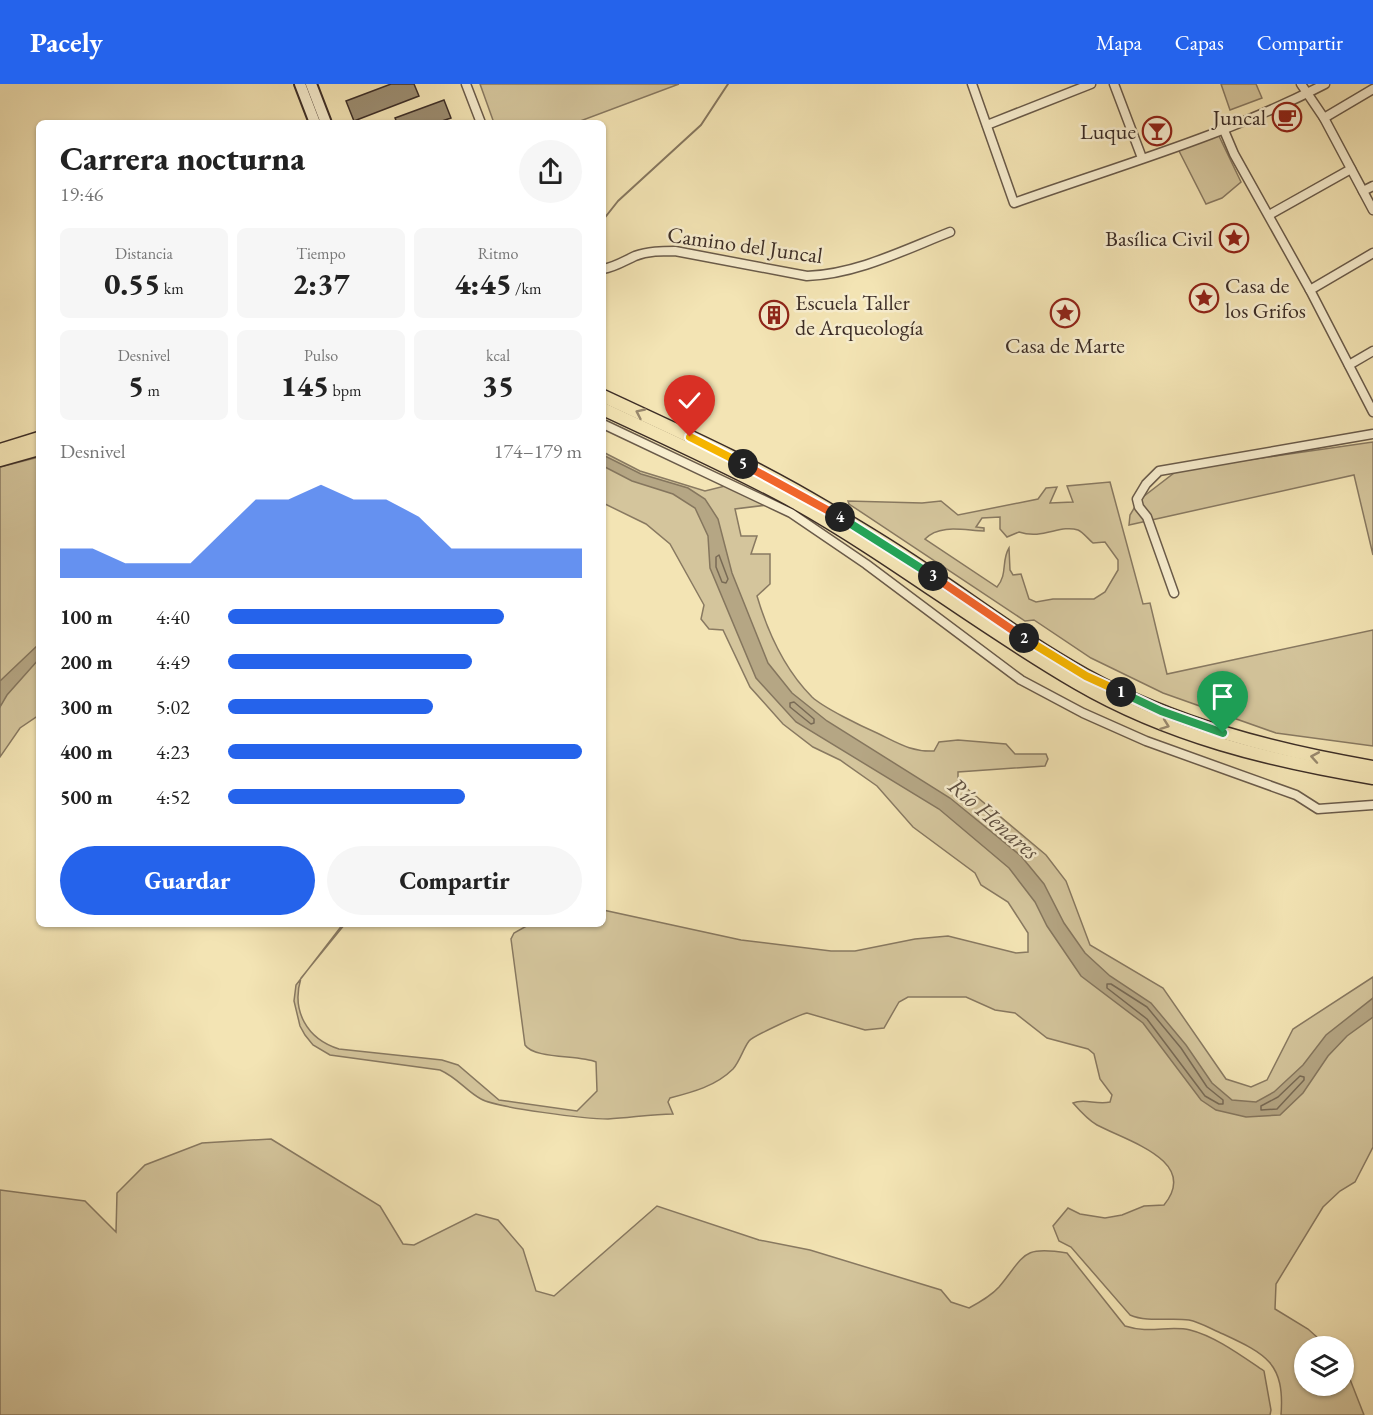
<!DOCTYPE html>
<html lang="es">
<head>
<meta charset="utf-8">
<style>
	body { margin:0; font-family:"EB Garamond",serif; background:#f6f6f6; color:#222; height:100vh; display:flex; flex-direction:column; font-size:22px; white-space:nowrap }
	* { box-sizing:border-box; margin:0 }
	p { font-size:20px; color:#767676 }
	.icon { flex:none; width:33px; height:33px; fill:none; stroke:currentColor; stroke-width:2; stroke-linecap:round; stroke-linejoin:round }
	.map { position:relative; flex:1; overflow:hidden }
	.side { position:absolute; left:36px; top:36px; width:570px; height:807px; display:flex; flex-direction:column; background:#fff; border-radius:9px; box-shadow:0 2px 4px #0004 }
	.side>* { flex:none }
	.fabs { position:absolute; left:1294px; top:1252px; display:grid; gap:12px }
	.fabs a { display:grid; place-items:center; width:60px; height:60px; border-radius:50%; background:#fff; box-shadow:0 2px 4px #0004; font-size:30px }
	.pin { position:absolute; display:grid; place-items:center; width:51px; height:51px; color:#fff; margin:-62px -26px; border-radius:50% 50% 50% 0; rotate:-45deg; box-shadow:0 0 6px #0007 }
	.pin .icon { rotate:45deg }
	.km { position:absolute; width:30px; height:30px; margin:-15px; border-radius:50%; background:#222; color:#fff; font-size:16px; line-height:30px; text-align:center }
	.round { display:grid; place-items:center; flex:none; width:63px; height:63px; border-radius:32px; background:#f6f6f6 }
	.head { display:flex; align-items:center; justify-content:space-between; height:102px; padding:0 24px }
	h1 { font-size:33px; font-weight:800; line-height:45px }
	.figures { display:grid; grid-template-columns:repeat(3,1fr); gap:9px; height:102px; padding:6px 24px }
	.figures div { display:grid; align-content:center; border-radius:9px; background:#f6f6f6; text-align:center }
	.figures b { font-size:30px; font-weight:800 }
	.figures small { font-size:16px; font-weight:400 }
	.figures p { font-size:16px }
	.chart { height:168px; padding:12px 24px }
	.chart p { display:flex; justify-content:space-between }
	.chart svg { width:100%; height:108px; margin-top:6px; fill:#2563eb; opacity:.7 }
	.action { display:flex; gap:12px; margin-top:auto; padding:12px 24px }
	.action a { flex:1; height:69px; border-radius:36px; background:#2563eb; color:#fff; font-size:24px; font-weight:800; line-height:69px; text-align:center }
	.action a+a { background:#f6f6f6; color:#222 }
	ul { padding:0 24px; list-style:none; font-size:20px }
	li { display:grid; grid-template-columns:96px 72px 1fr; align-items:center; height:45px }
	li i { height:15px; border-radius:8px; background:#2563eb }
	header { display:flex; align-items:center; gap:36px; box-sizing:border-box; height:84px; padding:0 30px; background:#2563eb; color:#fff }
	header strong { font-size:28px }
	nav { display:flex; gap:33px; margin-inline-start:auto; font-size:21px }
	.map>svg:first-child { display:block }
</style>
</head>
<body>
<header>
<strong>Pacely</strong>
<nav><a>Mapa</a><a>Capas</a><a>Compartir</a></nav>
</header>
<div class="map">
<svg width="1373" height="1331" viewBox="0 0 1373 1331">
	<rect width="100%" height="100%" fill="#f3e4b4"/>
	<filter id="stains"><feTurbulence type="fractalNoise" baseFrequency=".00333" numOctaves="4"/><feColorMatrix values="0 0 0 0 .2 0 0 0 0 .09 0 0 0 0 .02 0 0 0 .5 -.17"/></filter>
	<radialGradient id="worn" r=".72"><stop offset=".6" stop-color="#630" stop-opacity="0"/><stop offset="1" stop-color="#630" stop-opacity=".3"/></radialGradient>
	<g fill="#d4c59c" stroke="#887961" stroke-width="1.5" fill-rule="evenodd">
		<path d="M480 0H679L575 39H494Z"/>
		<path d="M1221 0H1256L1262 14 1230 26Z"/>
		<path d="M1218 50 1241 98 1222 114 1206 120 1178 65Z"/>
		<path d="M1373 358V471L1354 391 1129 441 1130 431 1139 416 1178 386Z"/>
		<path d="M603 368 640 387 705 407 725 402 767 421 735 425 741 452H757L751 470H770V500L757 512C768 549 784 585 812 613 824 624 861 642 877 649 898 659 911 668 934 667L939 658 958 656 1006 660 1015 670H1046L1048 675 1045 682 958 688V697L1046 771 1066 797 1090 861 1163 904 1226 995 1251 1003 1267 996 1293 945 1373 893V1063L1355 1098 1340 1107 1323 1123 1276 1200 1275 1225 1308 1245 1328 1263H1305V1302H1344V1280L1364 1331H1281C1285 1279 1266 1270 1223 1250 1213 1246 1200 1238 1189 1236 1170 1233 1148 1239 1130 1231L1071 1163 1059 1157 1053 1142 1068 1124 1080 1130 1105 1134 1122 1131 1144 1122 1164 1121C1200 1077 1127 1057 1097 1041 1088 1036 1080 1027 1073 1019 1084 1014 1096 1021 1110 1018L1112 1011 1100 995 1094 970 1088 965 1047 954 1015 929 995 926 966 913H908L899 918 884 944 865 946 807 929C801 930 753 952 749 957 743 965 740 977 733 985 716 1002 693 1008 670 1014L668 1018 673 1030C651 1030 630 1034 608 1035 587 1035 497 1024 481 1015 466 1007 458 994 440 986L330 971 313 961 305 951 300 942 294 917 296 901 343 840H345L301 894C291 927 307 955 339 965L442 976 458 981 499 1016 577 1027 597 1007 596 978C579 971 534 975 525 961L511 855 514 849 530 840H603V826L741 856 831 867H855L915 855 948 852 1016 869 1028 868V849L1008 818 981 801 975 789 913 743 877 702 840 676 813 663 783 640 750 603 723 546 709 545 701 535 704 521 670 460 646 440 603 419Z"/>
		<path d="M39 373V631L20 644 0 673V383Z"/>
		<path d="M1110 398 1143 520 1150 519 1167 590 1373 546V662L1276 649 1163 609 1091 574 1034 536 1025 537 849 420 848 417 922 419 941 417 958 431 1038 415 1046 404 1057 403 1050 419 1073 418 1067 402ZM1000 433V445L1007 453 1019 448C1043 456 1060 440 1078 446 1083 448 1089 456 1093 459L1105 458 1118 476V486L1105 508 1094 515H1053L1036 518 1029 515 1021 490 1013 491 1010 486 1009 464C1001 477 1008 490 997 503L925 455C940 439 967 447 984 447V444L976 443 982 434Z"/>
		<path d="M271 1055 380 1122 403 1160 414 1161 476 1130 498 1136 523 1165 536 1207 554 1212 657 1122 759 1156 810 1166 941 1206 951 1218 969 1224C980 1218 991 1212 999 1203 1025 1172 1021 1161 1067 1169L1125 1242C1149 1250 1170 1241 1190 1246 1215 1252 1243 1273 1264 1287L1271 1326 1270 1331H0V1106L85 1117 116 1148 117 1109 145 1081 202 1059Z"/>
	</g>
	<g fill="#b5a684" stroke="#85765e" stroke-width="1.5">
		<path d="M603 371 641 390 688 404 705 415 718 435 732 489 768 579 792 609 827 637 950 714 1021 772 1044 800 1064 839 1085 869 1110 892 1151 919 1186 961 1212 999 1232 1016 1256 1018 1274 1008 1303 981 1326 951 1373 914V933L1347 952 1328 972 1303 1009 1280 1031 1246 1033 1216 1026 1201 1016 1143 939 1081 892 1047 842 1035 818 1009 784 939 725 796 638 756 594 710 484 708 452 695 424 673 410 632 397 603 382Z"/>
		<path d="M39 560V575L7 611 0 623V597Z"/>
	</g>
	<g fill="none" stroke-linecap="round" stroke-linejoin="round">
		<g stroke="#786a55" stroke-width="1.5">
			<path d="M719 471 728 495 726 499 722 498 716 483V473Z"/>
			<path d="M790 619 794 618 814 635V639L811 640 790 623Z"/>
			<path d="M1107 900H1111L1147 923 1181 964 1207 1003 1223 1016V1020H1219L1205 1012 1147 935 1107 904Z"/>
			<path d="M1300 992 1304 993V996L1277 1025 1261 1026V1022L1278 1013Z"/>
		</g>
		<path stroke="#85765e" stroke-width="2" d="M603 136 618 117 701 41 728 0"/>
	</g>
	<g fill="#9b8c70" stroke="#3c2d26" stroke-width="1.5">
		<path d="M391 0H414L419 12 354 37 346 17Z"/>
		<path d="M444 16 451 34 436 39H397L395 34Z"/>
		<path d="M781 222 785 232 776 239 775 236 768 239 764 230Z"/>
	</g>
	<g fill="none" stroke-linecap="round" stroke-linejoin="round">
		<g stroke="#6a5b4a" stroke-width="11">
			<g id="street">
				<path d="M466 0 481 39"/>
				<path d="M972 0 1014 119C1118 82 1227 51 1325 0"/>
				<path d="M1114 0 1142 74"/>
				<path d="M1301 0 1324 34 1373 126"/>
				<path d="M1324 34 1373 5"/>
				<path d="M987 41 1091 0"/>
				<path d="M1223 44 1234 70 1310 206 1373 328"/>
				<path d="M1363 107 1373 102"/>
				<path d="M1269 131 1351 85"/>
				<path d="M603 185C615 183 624 177 635 172 648 167 662 167 675 167L807 192C857 190 904 166 950 148"/>
				<path d="M1310 206 1373 169"/>
				<path d="M1349 281 1373 267"/>
				<path d="M603 340 791 429 866 480 1021 596 1083 629 1146 657 1296 711 1318 725 1373 721"/>
				<path d="M1174 509 1147 433 1139 423 1137 415 1146 400 1159 387 1373 350"/>
			</g>
		</g>
		<g stroke="#3c2d26" stroke-width="14">
			<g id="secondary">
				<path d="M300 0 315 39"/>
				<path d="M311 0 326 39"/>
			</g>
		</g>
		<g stroke="#3c2d26" stroke-width="15">
			<g id="primary">
				<path d="M603 312C678 347 755 381 826 424 853 440 880 456 907 474 967 513 1022 556 1085 591 1174 640 1273 666 1373 683"/>
				<path d="M603 325C667 355 732 384 794 418 892 473 980 543 1077 599 1168 652 1270 677 1373 694"/>
				<path d="M0 366 39 354"/>
				<path d="M0 376 39 365"/>
			</g>
		</g>
		<use href="#street" stroke="#f7edce" stroke-width="8"/>
		<use href="#secondary" stroke="#f7edce" stroke-width="10"/>
		<use href="#primary" stroke="#f3e4b4" stroke-width="12"/>
	</g>
	<defs><path id="oneway-chevron" d="M-2-3.5L2.5 0L-2 3.5" fill="none" stroke-width="1.6" stroke-linecap="round" stroke-linejoin="round" transform="scale(1.5)"/></defs>
	<g stroke="#98886d">
		<use href="#oneway-chevron" transform="translate(640 329) rotate(-155)"/>
		<use href="#oneway-chevron" transform="translate(1165 641) rotate(20)"/>
		<use href="#oneway-chevron" transform="translate(1315 673) rotate(-170)"/>
	</g>
	<g fill="none" stroke-linecap="round" stroke-linejoin="round">
		<g stroke="#fff" stroke-width="12">
			<path id="split-1" d="M1121 608 1161 627 1223 649"/>
		</g>
		<g stroke="#fff" stroke-width="12">
			<path id="split-2" d="M1024 554 1086 592 1121 608"/>
		</g>
		<g stroke="#fff" stroke-width="12">
			<path id="split-3" d="M933 492 1024 554"/>
		</g>
		<g stroke="#fff" stroke-width="12">
			<path id="split-4" d="M840 433 933 492"/>
		</g>
		<g stroke="#fff" stroke-width="12">
			<path id="split-5" d="M743 380 840 433"/>
		</g>
		<g stroke="#fff" stroke-width="12">
			<path id="split-6" d="M690 353 743 380"/>
		</g>
		<use href="#split-1" stroke="#22a559" stroke-width="8"/>
		<use href="#split-2" stroke="#f5b400" stroke-width="8"/>
		<use href="#split-3" stroke="#f0652b" stroke-width="8"/>
		<use href="#split-4" stroke="#22a559" stroke-width="8"/>
		<use href="#split-5" stroke="#f0652b" stroke-width="8"/>
		<use href="#split-6" stroke="#f5b400" stroke-width="8"/>
	</g>
	<defs>
		<g id="cafe-ring" transform="scale(1.5)"><circle r="9.5" fill="#f7edce" stroke="#8f2418" stroke-width="1.5"/><path d="M-5.5-4.5H6V0H3Q3 3.5 0 3.5H-2.5Q-5.5 3.5-5.5 0ZM3-3.2v2h1.7v-2ZM-6 4.5H4V6H-6Z" fill="#8f2418"/></g>
		<g id="bar-ring" transform="scale(1.5)"><circle r="9.5" fill="#f7edce" stroke="#8f2418" stroke-width="1.5"/><path d="M-6-5H6L.8 .8V4.5H3.5V6h-7V4.5H-.8V.8Z" fill="#8f2418"/></g>
		<g id="sight-ring" transform="scale(1.5)"><circle r="9.5" fill="#f7edce" stroke="#8f2418" stroke-width="1.5"/><path d="M0-6L1.8-2.2L6-1.7L2.9 1.2L3.7 5.4L0 3.3L-3.7 5.4L-2.9 1.2L-6-1.7L-1.8-2.2Z" fill="#8f2418"/></g>
		<g id="building-ring" transform="scale(1.5)"><circle r="9.5" fill="#f7edce" stroke="#8f2418" stroke-width="1.5"/><path d="M-4-6H4V6H1V3H-1V6H-4ZM-2.5-4.3h1.7v1.8h-1.7ZM.8-4.3h1.7v1.8H.8ZM-2.5-1h1.7V.8h-1.7ZM.8-1h1.7V.8H.8Z" fill="#8f2418"/></g>
	</defs>
	<g fill-rule="evenodd">
		<use href="#cafe-ring" x="1287" y="33"/>
		<use href="#bar-ring" x="1157" y="47"/>
		<use href="#sight-ring" x="1234" y="154"/>
		<use href="#sight-ring" x="1204" y="214"/>
		<use href="#sight-ring" x="1065" y="229"/>
		<use href="#building-ring" x="774" y="231"/>
	</g>
	<g text-anchor="middle" dominant-baseline="central" stroke-width="5" stroke-linejoin="round" paint-order="stroke">
		<g font-size="22" fill="#3c2d26" stroke="#f7edce" text-anchor="end">
			<text x="1266" y="33">Juncal</text>
			<text x="1136" y="47">Luque</text>
			<text x="1213" y="154">Basílica Civil</text>
			<text x="1225" y="201" text-anchor="start">Casa de<tspan x="1225" dy="25">los Grifos</tspan></text>
			<text x="795" y="218" text-anchor="start">Escuela Taller<tspan x="795" dy="25">de Arqueología</tspan></text>
			<text x="1065" y="261" text-anchor="middle">Casa de Marte</text>
		</g>
		<g font-size="22" fill="#3c2d26" stroke="#f7edce">
			<text transform="translate(745 161) rotate(8)">Camino del Juncal</text>
		</g>
		<g font-size="24" font-style="italic" fill="#605142" stroke="#f7edce">
			<text transform="translate(994 734) rotate(41)">Río Henares</text>
		</g>
	</g>
	<rect width="100%" height="100%" filter="url(#stains)"/>
	<rect width="100%" height="100%" fill="url(#worn)"/>
</svg>
<div class="fabs">
<a><svg class="icon" aria-label="layers" viewBox="0 0 24 24"><path d="M12 4l9 5-9 5-9-5zM3 14l9 5 9-5"/></svg></a>
</div>
<div class="pin" style="left:1223px;top:649px;background:#1e9e55"><svg class="icon" aria-label="arrive" viewBox="0 0 24 24"><path d="M6 21V4h12l-3 4 3 4H6"/></svg></div>
<div class="pin" style="left:690px;top:353px;background:#d93025"><svg class="icon" aria-label="check" viewBox="0 0 24 24"><path d="M5 12l5 5 9-10"/></svg></div>
<b class="km" style="left:1121px;top:608px">1</b>
<b class="km" style="left:1024px;top:554px">2</b>
<b class="km" style="left:933px;top:492px">3</b>
<b class="km" style="left:840px;top:433px">4</b>
<b class="km" style="left:743px;top:380px">5</b>
<section class="side">
<div class="head"><div><h1>Carrera nocturna</h1><p>19:46</p></div><a class="round"><svg class="icon" aria-label="share" viewBox="0 0 24 24"><path d="M12 15V3M7 8l5-5 5 5M5 13v7h14v-7"/></svg></a></div>
<div class="figures">
<div><p>Distancia</p><b>0.55<small> km</small></b></div>
<div><p>Tiempo</p><b>2:37</b></div>
<div><p>Ritmo</p><b>4:45<small> /km</small></b></div>
</div>
<div class="figures">
<div><p>Desnivel</p><b>5<small> m</small></b></div>
<div><p>Pulso</p><b>145<small> bpm</small></b></div>
<div><p>kcal</p><b>35</b></div>
</div>
<div class="chart"><p><span>Desnivel</span>174–179 m</p>
<svg viewBox="0 0 160 44" preserveAspectRatio="none"><path d="M0 44V32L10 32L20 38L30 38L40 38L50 25L60 12L70 12L80 6L90 12L100 12L110 19L120 32L130 32L140 32L150 32L160 32V44z"/></svg>
</div>
<ul>
<li><b>100 m</b>4:40<i style="width:78%"></i></li>
<li><b>200 m</b>4:49<i style="width:69%"></i></li>
<li><b>300 m</b>5:02<i style="width:58%"></i></li>
<li><b>400 m</b>4:23<i style="width:100%"></i></li>
<li><b>500 m</b>4:52<i style="width:67%"></i></li>
</ul>
<div class="action"><a>Guardar</a><a>Compartir</a></div>
</section>
</div>
</body>
</html>
